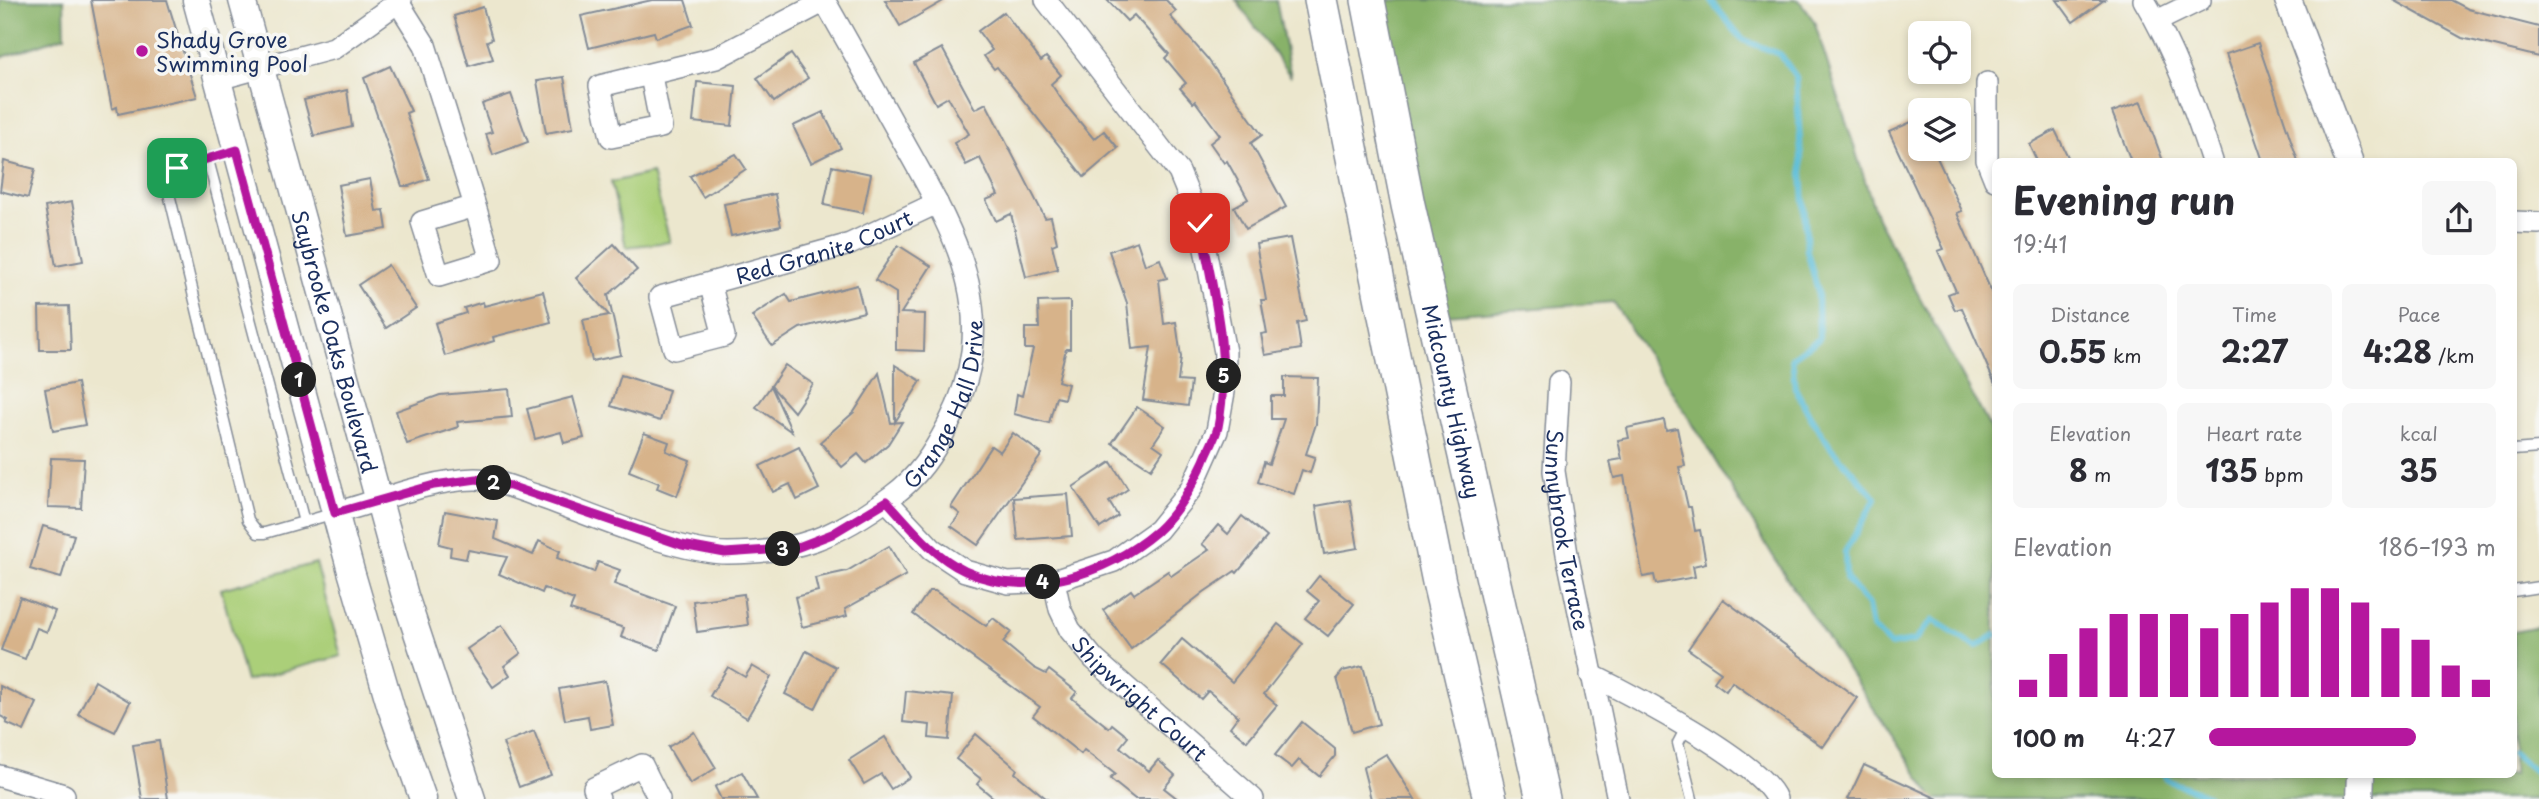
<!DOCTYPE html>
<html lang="en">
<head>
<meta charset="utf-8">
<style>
	body { margin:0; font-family:"Playpen Sans",sans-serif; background:#f7f7f7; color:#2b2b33; height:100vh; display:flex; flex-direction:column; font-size:26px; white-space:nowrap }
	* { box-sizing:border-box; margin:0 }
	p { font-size:23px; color:#7c7c81 }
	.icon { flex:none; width:38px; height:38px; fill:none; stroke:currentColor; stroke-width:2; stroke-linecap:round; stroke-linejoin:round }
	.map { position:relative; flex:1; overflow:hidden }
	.details { position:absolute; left:1992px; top:158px; width:525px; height:620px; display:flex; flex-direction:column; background:#fff; border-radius:10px; box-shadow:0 4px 10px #0003 }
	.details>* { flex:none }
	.fabs { position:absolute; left:1908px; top:21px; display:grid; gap:14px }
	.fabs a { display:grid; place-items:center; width:63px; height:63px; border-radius:10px; background:#fff; box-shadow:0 4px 10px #0003; font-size:35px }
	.pin { position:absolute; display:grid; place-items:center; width:60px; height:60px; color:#fff; margin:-30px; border-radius:14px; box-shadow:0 4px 10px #0006 }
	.km { position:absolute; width:35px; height:35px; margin:-18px; border-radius:50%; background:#222; color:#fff; font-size:19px; line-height:35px; text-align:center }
	.round { display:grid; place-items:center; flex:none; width:74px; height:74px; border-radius:10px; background:#f7f7f7 }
	.head { display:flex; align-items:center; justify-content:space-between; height:119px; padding:0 21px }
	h1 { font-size:38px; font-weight:700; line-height:52px }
	.metrics { display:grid; grid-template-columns:repeat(3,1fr); gap:10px; height:119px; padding:7px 21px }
	.metrics div { display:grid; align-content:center; border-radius:10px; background:#f7f7f7; text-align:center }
	.metrics b { font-size:30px; font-weight:700 }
	.metrics small { font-size:19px; font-weight:400 }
	.metrics p { font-size:19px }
	.chart { height:196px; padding:14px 21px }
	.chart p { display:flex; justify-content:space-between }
	.chart svg { width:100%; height:126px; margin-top:7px; stroke:#b5179e; stroke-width:6 }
	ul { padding:0 21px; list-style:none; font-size:23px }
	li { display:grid; grid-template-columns:112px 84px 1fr; align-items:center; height:52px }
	li i { height:18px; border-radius:9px; background:#b5179e }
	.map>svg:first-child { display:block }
</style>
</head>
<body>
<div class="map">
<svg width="2539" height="799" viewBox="0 0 2539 799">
	<rect width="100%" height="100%" fill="#f6f6f2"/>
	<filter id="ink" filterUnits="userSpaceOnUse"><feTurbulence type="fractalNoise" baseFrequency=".0143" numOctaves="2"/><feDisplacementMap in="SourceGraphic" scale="14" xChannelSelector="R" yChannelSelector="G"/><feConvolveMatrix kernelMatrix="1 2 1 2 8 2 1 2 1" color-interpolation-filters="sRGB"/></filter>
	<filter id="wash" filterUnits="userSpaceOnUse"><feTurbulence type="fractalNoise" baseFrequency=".00686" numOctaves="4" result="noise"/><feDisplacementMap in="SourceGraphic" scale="28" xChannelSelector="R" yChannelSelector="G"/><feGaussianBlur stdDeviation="1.57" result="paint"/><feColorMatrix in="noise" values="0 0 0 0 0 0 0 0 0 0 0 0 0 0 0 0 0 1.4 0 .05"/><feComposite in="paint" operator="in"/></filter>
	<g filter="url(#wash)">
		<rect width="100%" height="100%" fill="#ece7ce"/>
		<g fill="#abcf79" stroke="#637f6c" stroke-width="2">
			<path d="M652 173 670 242 626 247 611 182Z"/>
			<path d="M316 563 341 656 246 681 221 589Z"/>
		</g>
		<g fill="#88b269" stroke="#527064" stroke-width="2">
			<path d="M0 0H64L65 36 0 58Z"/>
			<path d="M1236 0H1276L1291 77Z"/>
			<path d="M1368 0H1799L1814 21 1877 218 1995 437V774H2513V632L2539 627V799H1934L1784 574 1686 413 1613 302 1433 316Z"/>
		</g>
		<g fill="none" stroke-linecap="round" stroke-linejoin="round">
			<g stroke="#59bcd7" stroke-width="6">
				<path d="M1710 0 1743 40 1780 54 1796 77 1807 251 1818 291 1819 339 1792 358 1795 388 1810 416 1831 448 1876 498 1845 552 1846 578 1868 605 1872 627 1890 645 1914 641 1933 620 1976 647 1995 635"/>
				<path d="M2513 753 2539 775"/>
				<path d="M2164 774 2167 780 2207 795 2211 799"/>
			</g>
		</g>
		<g id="blocks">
			<g fill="#d7b38a">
				<path d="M91 0H167L197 97 118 114 117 107 112 109Z"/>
				<path d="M652 0H685L693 25 656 38 654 32 589 48 581 16Z"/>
				<path d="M885 0H945L900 26Z"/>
				<path d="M1107 0H1166L1176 11 1170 16 1207 58 1262 135 1251 143 1286 207 1246 229 1234 207 1248 199 1227 161 1224 163 1210 143 1220 135 1195 101 1193 103 1180 88 1186 83 1165 58 1169 54 1134 15 1127 21Z"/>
				<path d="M2057 0H2104L2073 22Z"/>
				<path d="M2393 0H2451L2468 9 2539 27V57L2462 38Z"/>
				<path d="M483 7 492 39 487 41 493 59 469 66 454 16Z"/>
				<path d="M1004 12 1041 61 1046 57 1061 75 1051 84 1064 103 1094 139 1104 131 1118 148 1084 177 997 67 994 69 984 56 992 50 978 31Z"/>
				<path d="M2258 43 2298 161H2263L2226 54Z"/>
				<path d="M942 48 975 109 986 103 1045 218 1051 217 1057 243 1052 245 1058 269 1026 277 1011 214 996 221 986 200 998 195 980 158 966 165 954 143 969 134 948 97 936 104 914 63Z"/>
				<path d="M791 54 808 78 774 102 757 78Z"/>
				<path d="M390 66 411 111 406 113 429 179 409 186H402L364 78Z"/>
				<path d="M564 77 573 128 546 133 537 81Z"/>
				<path d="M697 82 736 86 732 126 693 122Z"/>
				<path d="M347 90 352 127 314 136 304 100Z"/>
				<path d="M511 94 528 142 493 155 486 134 492 132 482 104Z"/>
				<path d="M2141 102 2163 161H2131L2112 112Z"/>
				<path d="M823 112 841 148 811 163 793 126Z"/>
				<path d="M1920 118V149H1933L1962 211 1957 213 1995 300V384L1962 308 1955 310 1948 294 1956 291 1938 251 1944 249 1889 132Z"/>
				<path d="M2055 130 2070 161H2037L2029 144Z"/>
				<path d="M736 154 746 169 703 197 690 176Z"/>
				<path d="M4 161 35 169 28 198 0 191Z"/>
				<path d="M832 166 871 174 863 213 824 205Z"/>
				<path d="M370 179 376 211 384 210 387 229 347 236 338 185Z"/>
				<path d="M775 194 781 226 731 236 724 204Z"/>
				<path d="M72 202 83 261 56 266 45 207Z"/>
				<path d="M1290 238 1306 321 1297 323 1301 349 1265 355 1261 334 1267 333 1261 300H1266L1256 244Z"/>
				<path d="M1137 241 1145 265 1160 259 1167 278 1159 280 1164 324 1176 322 1181 357 1178 381 1191 382 1188 406 1143 400 1151 347 1132 349 1127 303 1109 251Z"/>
				<path d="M614 244 637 270 608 295 621 355 592 361 583 320 609 315 576 278Z"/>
				<path d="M898 245 931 266 901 313 925 314 924 351 896 350V293L875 280Z"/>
				<path d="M388 265 416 308 386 328 358 285Z"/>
				<path d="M857 285 864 312 800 328 772 346 752 316 786 294 791 302Z"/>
				<path d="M543 291 551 322 493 337 494 341 445 356 435 323 466 313 464 308 483 302 484 306Z"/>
				<path d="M1070 301V349H1066L1058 381 1068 384 1064 399 1056 397 1049 423 1014 414 1017 394 1022 396 1033 349H1025V328H1039L1038 302Z"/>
				<path d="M69 306 71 350H40L39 307Z"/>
				<path d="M785 365 813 384 794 412 771 386Z"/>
				<path d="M895 365 921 381 895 422Z"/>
				<path d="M879 373 891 423 902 422 888 444 866 463 858 454 842 467 820 442 854 412Z"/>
				<path d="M621 375 669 390 660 421 611 406Z"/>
				<path d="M1284 377 1318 378 1316 424 1306 454 1315 457 1310 473 1302 470 1294 494 1258 482 1264 462 1269 464 1284 419H1271V396H1284Z"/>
				<path d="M77 383 85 425 53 431 45 389Z"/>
				<path d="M771 386 792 432 756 407Z"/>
				<path d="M509 389 512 417 457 422 458 427 407 444 396 411 440 395Z"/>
				<path d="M573 397 584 438 564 443 561 432 535 439 527 409Z"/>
				<path d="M1137 407 1165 426 1153 444 1163 451 1151 469 1112 443Z"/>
				<path d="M1664 420 1666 430 1677 428 1685 466 1679 467 1688 507H1691L1695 531 1700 530 1706 563 1693 566 1695 577 1656 584 1654 575 1643 577 1624 476 1614 478 1610 461 1622 459 1618 440 1629 438 1627 428Z"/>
				<path d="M644 433 669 442 666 451 690 460 677 496 657 488 659 483 629 471Z"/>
				<path d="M1013 433 1042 454 978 545 951 526 960 514 951 507 991 446 1000 452Z"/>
				<path d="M799 447 819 489 797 500 790 484 773 492 760 466Z"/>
				<path d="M51 458 84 459 81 508 48 507Z"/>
				<path d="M1111 462 1128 489 1109 502 1118 516 1100 528 1073 487Z"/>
				<path d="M1068 494 1072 536 1018 540 1014 498Z"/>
				<path d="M1350 500 1358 548 1324 554 1316 506Z"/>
				<path d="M445 511 498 521 495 539 533 555 539 541 560 551 557 558 594 572 598 562 620 570 614 584 675 606 659 650 621 637 624 628 570 610 574 600 544 588 542 593 499 574 507 557 468 550 466 559 450 556 451 547 439 544Z"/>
				<path d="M1242 516 1267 537 1237 573 1235 571 1204 592 1131 649 1103 610 1131 590 1134 594 1168 571 1171 576 1209 550 1202 544 1218 525 1228 534Z"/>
				<path d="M43 526 74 535 61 578 30 569Z"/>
				<path d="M889 546 906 575 845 609 847 616 802 627 795 597 818 591 815 578 847 571Z"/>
				<path d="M1319 576 1354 604 1328 636 1305 618 1319 601 1307 591Z"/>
				<path d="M929 591H935L986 626 993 618 1011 632 1003 642 1034 668 1046 674 1049 670 1077 692 1072 698 1109 728 1112 724 1128 737 1120 747 1149 771 1158 760 1175 775 1164 788 1178 799H1135L1110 779 1115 774 1084 750 1081 754 1033 716 1040 707 913 614Z"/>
				<path d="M744 594 748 625 697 632 693 601Z"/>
				<path d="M20 597 55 611 47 632 37 628 25 659 1 650Z"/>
				<path d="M1723 599 1857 698 1823 747 1732 682 1726 691 1714 682 1721 672 1688 649Z"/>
				<path d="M1278 624 1303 644 1264 694 1277 705 1247 741 1230 727 1238 716 1208 691 1201 699 1161 664 1182 639 1232 682Z"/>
				<path d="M502 625 521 653 504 666 510 675 493 687 467 649Z"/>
				<path d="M806 651 836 667 815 709 785 694Z"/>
				<path d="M752 666 771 677 747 718 710 696 728 667 745 677Z"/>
				<path d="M1363 666 1379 724 1352 732 1337 678 1343 671Z"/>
				<path d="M95 681 130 702 115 732 78 714Z"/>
				<path d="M605 681 613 725 590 729 588 716 565 720 559 689Z"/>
				<path d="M0 686 37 703 24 731 6 723 8 720 0 716Z"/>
				<path d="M906 691 953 696 949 740 929 738 930 725 903 722Z"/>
				<path d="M1302 722 1335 749V756L1319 776 1299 760 1292 768 1275 755Z"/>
				<path d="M534 731 551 775 519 787 503 743Z"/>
				<path d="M694 732 716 768 690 784 668 747Z"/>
				<path d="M976 734 1017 769 1015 773 1047 799H995L977 784 981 779 956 759Z"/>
				<path d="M885 737 910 777 891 789 881 774 864 784 849 760Z"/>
				<path d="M159 741 168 799H142L133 745Z"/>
				<path d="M1386 754 1415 799H1371L1363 768Z"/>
				<path d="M1864 765 1938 799H1848Z"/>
				<path d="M742 772 757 799H721L715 787Z"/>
			</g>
		</g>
	</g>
	<g filter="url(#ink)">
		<use href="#blocks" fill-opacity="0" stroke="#848b96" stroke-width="2"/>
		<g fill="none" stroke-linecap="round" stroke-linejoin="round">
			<g stroke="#848b96" stroke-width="13">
				<g id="service">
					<path d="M237 150 177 168 165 177 248 520 258 533H265L335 513"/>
					<path d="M208 160 304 522"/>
					<path d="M2513 450 2539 448"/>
					<path d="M2513 591 2539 587"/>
					<path d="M1687 726 1678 743 1692 799"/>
				</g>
			</g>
			<g stroke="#848b96" stroke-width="24">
				<g id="minor">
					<path d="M2144 0C2174 49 2194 106 2212 161"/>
					<path d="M398 2 425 45 475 206 422 222 439 276 491 260 475 206"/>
					<path d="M2157 21 2200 0"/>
					<path d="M651 76 661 127 611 137 600 86 716 58 825 1"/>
					<path d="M218 79 334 48 401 0"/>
					<path d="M1987 83V160L1995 180"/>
					<path d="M2513 222 2539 223"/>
					<path id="s1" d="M710 283 724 336 674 349 660 297 850 244 937 203"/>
					<path id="s2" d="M1559 382 1554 471 1567 554 1618 799"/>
					<path d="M887 501 932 549 965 571 1008 583 1054 581 1114 561 1158 530 1191 489 1217 431 1224 392 1225 352 1200 223 1179 172 1046 0"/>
					<path id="s3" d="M335 513C380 501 428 480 475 479 494 479 517 489 535 495 587 513 676 553 728 553 796 553 837 537 892 496 918 477 933 454 948 425 1005 316 956 236 903 141 877 94 851 47 824 0"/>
					<path id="s4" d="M1054 581 1060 609 1070 630 1094 659 1253 799"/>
					<path d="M1591 675C1628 693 1763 763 1776 799"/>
					<path d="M0 776 64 795"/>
					<path d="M599 799 594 788 642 765 659 799"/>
				</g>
			</g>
			<g stroke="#848b96" stroke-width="29">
				<g id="tertiary">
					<path d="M196 0 351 571 391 708 423 799"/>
					<path id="s5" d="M242 0 405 596 472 799"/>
					<path d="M2288 0 2349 161"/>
					<path d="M2360 799 2361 774"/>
				</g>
			</g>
			<g stroke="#848b96" stroke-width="36">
				<g id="primary">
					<path d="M1321 0 1439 582 1490 799"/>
					<path id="s6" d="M1368 0 1408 205 1543 799"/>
				</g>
			</g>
			<use href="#service" stroke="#fff" stroke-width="10"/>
			<use href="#minor" stroke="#fff" stroke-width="21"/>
			<use href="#tertiary" stroke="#fff" stroke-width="26"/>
			<use href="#primary" stroke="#fff" stroke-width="33"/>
		</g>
	</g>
	<g fill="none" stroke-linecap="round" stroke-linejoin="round" filter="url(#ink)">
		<g stroke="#fff" stroke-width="14">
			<path id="route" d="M177 168 237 150 335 513 434 485 477 479 510 486 682 545 725 553 796 548 832 534 887 501C910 526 933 556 965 571 1028 600 1107 574 1157 531 1178 512 1192 486 1204 461 1208 450 1215 439 1218 427 1232 358 1213 291 1200 223"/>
		</g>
		<use href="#route" stroke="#b5179e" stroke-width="9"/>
	</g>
	<circle fill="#b5179e" stroke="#f6f6f2" stroke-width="2.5" cx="142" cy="51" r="7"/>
	<g text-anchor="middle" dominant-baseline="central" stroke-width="7" stroke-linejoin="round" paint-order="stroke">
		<g font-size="21" fill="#1b2f5e" stroke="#f6f6f2" text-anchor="start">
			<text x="156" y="39">Shady Grove<tspan x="156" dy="24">Swimming Pool</tspan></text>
		</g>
		<g font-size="21" fill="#1b2f5e" stroke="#f6f6f2">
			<text stroke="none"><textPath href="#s1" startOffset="332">Red Granite Court</textPath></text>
			<text stroke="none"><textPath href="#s5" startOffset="354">Saybrooke Oaks Boulevard</textPath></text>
			<text stroke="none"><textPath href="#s3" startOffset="696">Grange Hall Drive</textPath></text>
			<text stroke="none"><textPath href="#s6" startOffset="410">Midcounty Highway</textPath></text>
			<text stroke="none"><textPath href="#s2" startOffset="149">Sunnybrook Terrace</textPath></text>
			<text stroke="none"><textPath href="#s4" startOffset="150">Shipwright Court</textPath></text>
		</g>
	</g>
</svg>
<div class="fabs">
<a><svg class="icon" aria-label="locate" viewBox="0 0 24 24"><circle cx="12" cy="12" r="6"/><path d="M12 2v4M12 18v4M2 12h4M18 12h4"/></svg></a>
<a><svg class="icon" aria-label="layers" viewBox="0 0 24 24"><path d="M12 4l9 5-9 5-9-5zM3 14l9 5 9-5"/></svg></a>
</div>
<div class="pin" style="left:177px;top:168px;background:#1e9e55"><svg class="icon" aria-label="arrive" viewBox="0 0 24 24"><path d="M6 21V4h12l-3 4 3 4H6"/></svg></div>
<div class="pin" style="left:1200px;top:223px;background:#d93025"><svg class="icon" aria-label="check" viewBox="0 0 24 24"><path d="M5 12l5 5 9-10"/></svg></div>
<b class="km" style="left:299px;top:380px">1</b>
<b class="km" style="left:494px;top:483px">2</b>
<b class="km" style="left:783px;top:549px">3</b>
<b class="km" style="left:1043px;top:582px">4</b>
<b class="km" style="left:1224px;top:376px">5</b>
<section class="details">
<div class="head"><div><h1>Evening run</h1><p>19:41</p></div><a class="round"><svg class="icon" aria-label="share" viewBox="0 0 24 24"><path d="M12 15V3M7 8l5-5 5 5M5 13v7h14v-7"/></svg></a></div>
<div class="metrics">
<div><p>Distance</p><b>0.55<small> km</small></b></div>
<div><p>Time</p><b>2:27</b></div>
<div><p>Pace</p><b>4:28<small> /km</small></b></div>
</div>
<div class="metrics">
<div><p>Elevation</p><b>8<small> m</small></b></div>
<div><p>Heart rate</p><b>135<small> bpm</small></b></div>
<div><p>kcal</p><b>35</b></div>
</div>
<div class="chart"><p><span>Elevation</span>186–193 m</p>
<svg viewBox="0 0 160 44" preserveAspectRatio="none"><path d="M5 44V38M15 44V29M25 44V20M35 44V15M45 44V15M55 44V15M65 44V20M75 44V15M85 44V11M95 44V6M105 44V6M115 44V11M125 44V20M135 44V24M145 44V33M155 44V38"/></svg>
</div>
<ul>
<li><b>100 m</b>4:27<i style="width:72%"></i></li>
</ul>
</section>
</div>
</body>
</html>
